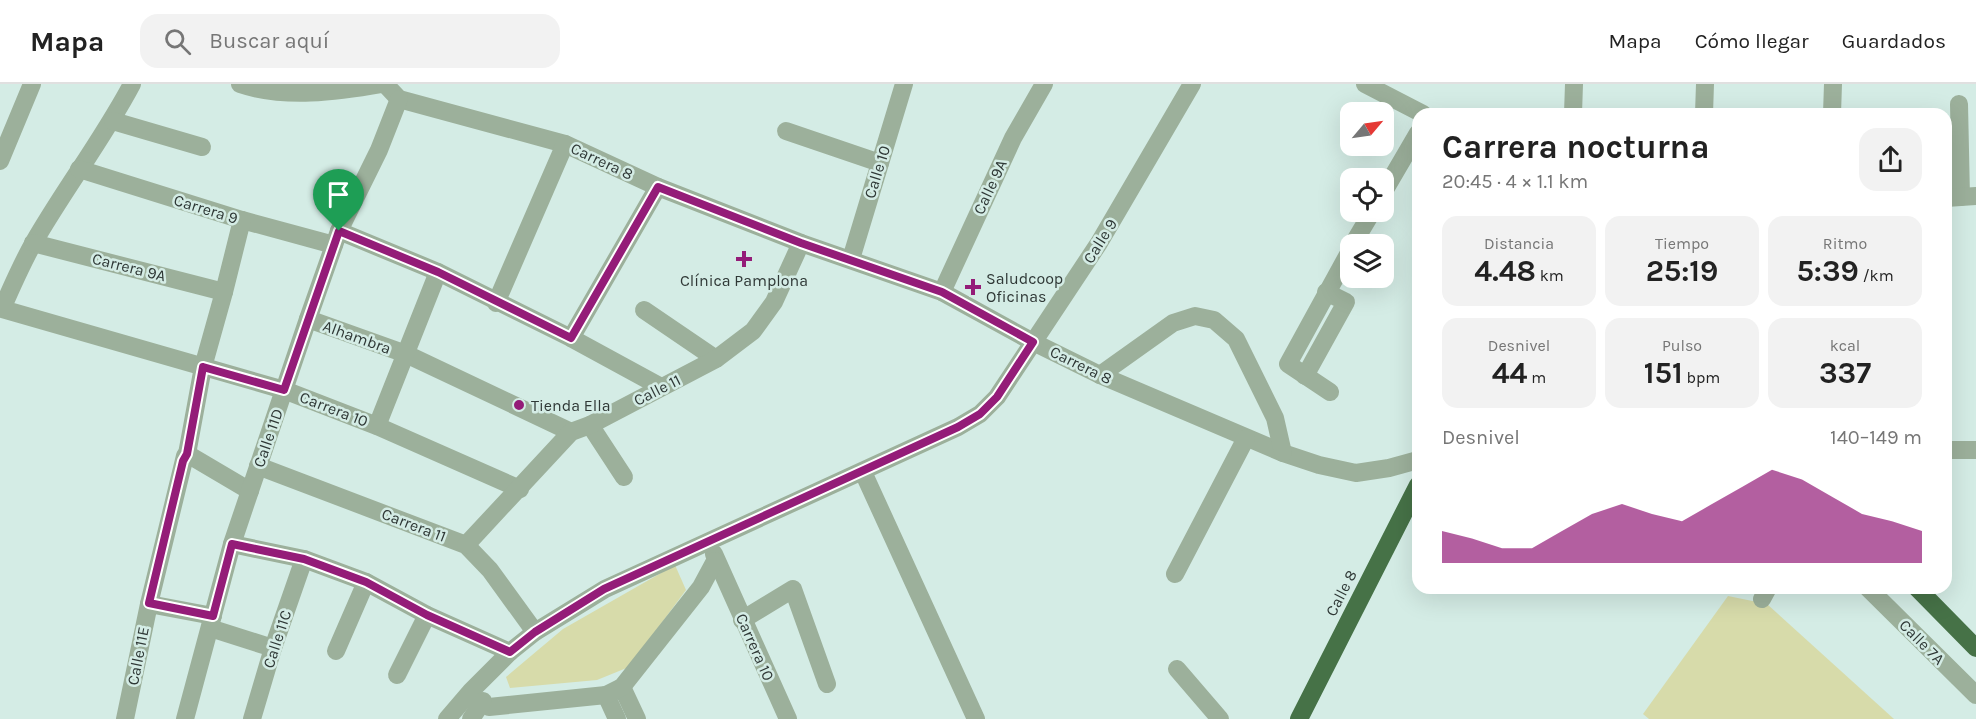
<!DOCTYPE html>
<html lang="es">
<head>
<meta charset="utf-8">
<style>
	body { margin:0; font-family:Karla,sans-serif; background:#f2f2f2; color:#222; height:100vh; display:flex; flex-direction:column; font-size:22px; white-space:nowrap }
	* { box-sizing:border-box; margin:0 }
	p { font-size:20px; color:#767676 }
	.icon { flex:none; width:33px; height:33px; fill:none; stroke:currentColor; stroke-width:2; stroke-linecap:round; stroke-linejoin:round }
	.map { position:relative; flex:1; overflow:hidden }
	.panel { position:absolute; left:1412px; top:24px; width:540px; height:486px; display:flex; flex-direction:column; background:#fff; border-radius:18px; box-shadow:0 6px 24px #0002 }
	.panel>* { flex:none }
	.needle { width:39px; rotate:61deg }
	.tools { position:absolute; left:1340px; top:18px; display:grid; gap:12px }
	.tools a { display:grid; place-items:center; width:54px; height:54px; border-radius:12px; background:#fff; box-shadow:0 6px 24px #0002; font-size:30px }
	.pin { position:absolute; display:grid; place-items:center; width:51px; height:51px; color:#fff; margin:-62px -26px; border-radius:50% 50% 50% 0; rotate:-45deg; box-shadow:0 0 6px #0007 }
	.pin .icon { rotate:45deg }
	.round { display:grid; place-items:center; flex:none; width:63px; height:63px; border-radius:18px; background:#f2f2f2 }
	.overview { display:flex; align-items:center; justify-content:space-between; height:102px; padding:0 30px }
	h1 { font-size:33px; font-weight:700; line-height:45px }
	.metrics { display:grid; grid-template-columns:repeat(3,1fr); gap:9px; height:102px; padding:6px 30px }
	.metrics div { display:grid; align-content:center; border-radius:15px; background:#f2f2f2; text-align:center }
	.metrics b { font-size:30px; font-weight:700 }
	.metrics small { font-size:16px; font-weight:400 }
	.metrics p { font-size:16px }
	.chart { height:168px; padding:12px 30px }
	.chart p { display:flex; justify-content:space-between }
	.chart svg { width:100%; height:108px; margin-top:6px; fill:#941c78; opacity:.7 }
	header { display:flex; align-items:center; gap:36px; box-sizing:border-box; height:84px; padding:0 30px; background:#fff; border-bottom:2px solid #e0e0e0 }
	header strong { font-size:28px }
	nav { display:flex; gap:33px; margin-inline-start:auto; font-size:21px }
	.search { width:420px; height:54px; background:#f2f2f2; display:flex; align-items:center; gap:15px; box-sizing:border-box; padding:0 21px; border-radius:18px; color:#767676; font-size:22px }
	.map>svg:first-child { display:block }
</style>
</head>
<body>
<header>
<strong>Mapa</strong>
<div class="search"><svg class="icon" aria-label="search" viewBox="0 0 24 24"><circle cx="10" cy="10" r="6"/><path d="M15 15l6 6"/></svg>Buscar aquí</div>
<nav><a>Mapa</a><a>Cómo llegar</a><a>Guardados</a></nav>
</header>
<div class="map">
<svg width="1976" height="635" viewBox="0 0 1976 635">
	<rect width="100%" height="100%" fill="#d4ece5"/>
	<g fill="#d7dbaa">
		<path d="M675 481 686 506 629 583 597 596 510 604 506 593 563 545Z"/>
		<path d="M1728 512 1767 520 1894 635H1649L1643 630Z"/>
	</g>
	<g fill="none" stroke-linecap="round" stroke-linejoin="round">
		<g stroke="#9cb09b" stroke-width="18">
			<path d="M132 0C103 55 65 104 34 158 22 179 12 202 2 225L284 306 377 342 520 405"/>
			<path d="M240 0C284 15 337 8 382 0"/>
			<path d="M385 0 399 15 565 60 658 103 801 159 942 208 1033 258 1100 291 1283 369 1319 381 1356 389 1389 384 1418 376"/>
			<path d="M1365 0 1423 30"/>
			<path d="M1959 20 1961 113"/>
			<path d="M1573 30 1574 0"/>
			<path d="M1704 30 1705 0"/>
			<path d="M1832 30 1833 0"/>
			<path d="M113 37 202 63"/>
			<path d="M786 47 880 79"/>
			<path d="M0 77 32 0"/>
			<path d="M79 85 242 136 334 161"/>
			<path d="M1383 109 1418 49"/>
			<path d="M1946 114 1976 112"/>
			<path d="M339 147 438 188 571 254 661 303"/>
			<path d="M33 159 224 208"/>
			<path d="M1353 160 1372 128"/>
			<path d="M851 175 904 0"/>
			<path d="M942 208 1013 54 1044 0"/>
			<path d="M496 219 565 60"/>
			<path d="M644 226 716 275"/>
			<path d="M308 235 406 270 571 348"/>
			<path d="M571 254 658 103"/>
			<path d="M1100 291 1173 239 1195 232 1214 236 1236 255 1275 334 1283 369"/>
			<path d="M1305 292 1346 218 1326 208"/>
			<path d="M1330 308 1288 280 1350 167"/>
			<path d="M590 341 624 393"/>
			<path d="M377 342 438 188"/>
			<path d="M1946 366H1976"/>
			<path d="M187 370 203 283 224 208 242 136"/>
			<path d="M258 382 466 461 490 486 535 548"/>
			<path d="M863 388 976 635"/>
			<path d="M232 460 304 475 366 498 427 531 510 568"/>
			<path d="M466 461 571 348 590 341 716 275 753 247 774 218 801 159"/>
			<path d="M714 470 788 635"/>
			<path d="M1175 490 1246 354"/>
			<path d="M1868 504 1976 611"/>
			<path d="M1762 515 1768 504"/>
			<path d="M149 520 213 532"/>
			<path d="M742 536 793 505 827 600"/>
			<path d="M210 544 273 564"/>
			<path d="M336 567 366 498"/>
			<path d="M1177 585 1220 635"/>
			<path d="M397 591 427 531"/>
			<path d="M622 603 637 635"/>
			<path d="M606 611 617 635"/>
			<path d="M489 623 606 611 622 603 701 503 715 477"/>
			<path d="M125 635 149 520 185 372 189 371 250 407"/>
			<path d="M185 635 232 460 308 235 339 147 379 66 399 15"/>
			<path d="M252 635 273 564 304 475"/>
			<path d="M447 635 471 607 510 568 535 548 605 505 958 343 980 330 997 313 1099 159 1192 0"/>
			<path d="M471 635 483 617"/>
		</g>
		<g stroke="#467247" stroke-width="18">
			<path d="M1917 504 1976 564"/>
			<path d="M1299 635 1418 401"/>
		</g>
	</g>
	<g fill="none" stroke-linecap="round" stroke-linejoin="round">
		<g stroke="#fff" stroke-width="12">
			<path id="route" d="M658 103 801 159 942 208 1033 258 997 313 980 330 958 343 604 505 535 548 510 568 427 531 366 498 304 475 232 460 213 532 149 519 183 377 187 370 203 283 284 306 339 147 438 188 571 254Z"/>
		</g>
		<use href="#route" stroke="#941c78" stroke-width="8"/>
	</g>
	<g fill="#941c78" stroke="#d4ece5" stroke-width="2">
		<path d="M741 166h6v6h6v6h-6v6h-6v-6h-6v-6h6z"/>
		<path d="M970 194h6v6h6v6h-6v6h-6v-6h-6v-6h6z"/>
		<circle cx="519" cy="321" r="6"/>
	</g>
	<g text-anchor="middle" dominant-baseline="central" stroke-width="5" stroke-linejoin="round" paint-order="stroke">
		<g font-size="16" fill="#2f3836" stroke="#d4ece5">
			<text transform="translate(602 77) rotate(25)">Carrera 8</text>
			<text transform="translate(877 88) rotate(-73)">Calle 10</text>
			<text transform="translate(990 103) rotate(-65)">Calle 9A</text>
			<text transform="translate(206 125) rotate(17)">Carrera 9</text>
			<text transform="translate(1100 157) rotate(-58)">Calle 9</text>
			<text transform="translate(129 183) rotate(14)">Carrera 9A</text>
			<text transform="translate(357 253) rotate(20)">Alhambra</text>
			<text transform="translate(1081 281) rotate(26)">Carrera 8</text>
			<text transform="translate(657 306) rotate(-27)">Calle 11</text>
			<text transform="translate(334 325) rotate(21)">Carrera 10</text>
			<text transform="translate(268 354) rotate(-71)">Calle 11D</text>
			<text transform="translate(414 441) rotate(21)">Carrera 11</text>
			<text transform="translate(1341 509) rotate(-63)">Calle 8</text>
			<text transform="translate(277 555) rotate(-72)">Calle 11C</text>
			<text transform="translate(1922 558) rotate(45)">Calle 7A</text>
			<text transform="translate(755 563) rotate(66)">Carrera 10</text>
			<text transform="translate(138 572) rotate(-79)">Calle 11E</text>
		</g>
		<g font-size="16" fill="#2f3836" stroke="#d4ece5" text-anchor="start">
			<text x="986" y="194">Saludcoop<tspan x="986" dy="18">Oficinas</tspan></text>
			<text x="744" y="196" text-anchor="middle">Clínica Pamplona</text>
			<text x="531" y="321">Tienda Ella</text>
		</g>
	</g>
</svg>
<div class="tools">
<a><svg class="needle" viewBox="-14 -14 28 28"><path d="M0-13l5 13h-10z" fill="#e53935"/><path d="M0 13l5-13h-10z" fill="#767676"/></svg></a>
<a><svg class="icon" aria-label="locate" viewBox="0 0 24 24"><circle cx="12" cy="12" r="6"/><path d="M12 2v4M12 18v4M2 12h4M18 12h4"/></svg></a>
<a><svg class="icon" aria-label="layers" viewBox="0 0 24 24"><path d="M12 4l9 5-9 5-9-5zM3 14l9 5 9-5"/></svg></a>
</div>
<div class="pin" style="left:339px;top:147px;background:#1e9e55"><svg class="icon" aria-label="arrive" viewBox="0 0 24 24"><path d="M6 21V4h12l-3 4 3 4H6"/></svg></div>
<section class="panel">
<div class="overview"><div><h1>Carrera nocturna</h1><p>20:45 · 4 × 1.1 km</p></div><a class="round"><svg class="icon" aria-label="share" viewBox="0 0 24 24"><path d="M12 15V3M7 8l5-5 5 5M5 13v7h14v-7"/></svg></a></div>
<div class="metrics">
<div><p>Distancia</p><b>4.48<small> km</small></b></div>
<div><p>Tiempo</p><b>25:19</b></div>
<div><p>Ritmo</p><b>5:39<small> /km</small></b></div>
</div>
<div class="metrics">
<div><p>Desnivel</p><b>44<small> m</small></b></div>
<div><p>Pulso</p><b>151<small> bpm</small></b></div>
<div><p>kcal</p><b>337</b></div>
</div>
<div class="chart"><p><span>Desnivel</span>140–149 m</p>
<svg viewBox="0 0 160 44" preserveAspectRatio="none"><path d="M0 44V31L10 34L20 38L30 38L40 31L50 24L60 20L70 24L80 27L90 20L100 13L110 6L120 10L130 17L140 24L150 27L160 31V44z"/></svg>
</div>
</section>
</div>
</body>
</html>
